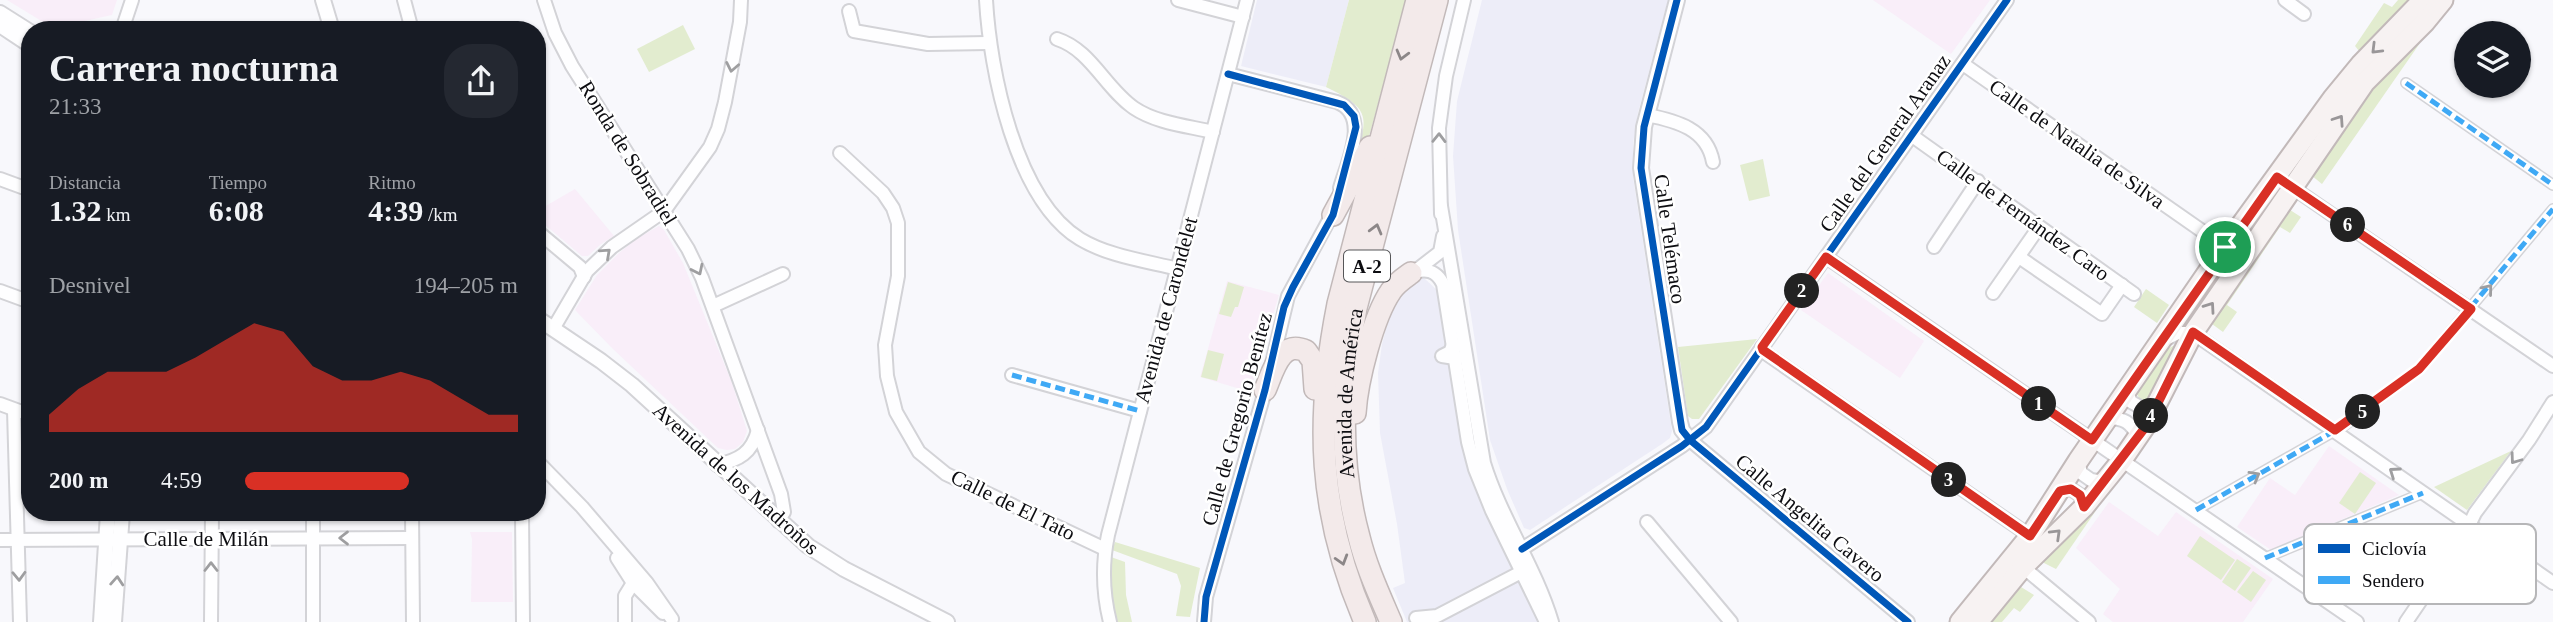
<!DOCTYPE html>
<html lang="es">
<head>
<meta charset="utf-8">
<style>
	body { margin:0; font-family:Georgia,serif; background:#242831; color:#f1f3f6; height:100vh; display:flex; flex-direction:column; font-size:26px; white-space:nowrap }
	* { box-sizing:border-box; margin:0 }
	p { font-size:23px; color:#9ea1a6 }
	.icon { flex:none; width:38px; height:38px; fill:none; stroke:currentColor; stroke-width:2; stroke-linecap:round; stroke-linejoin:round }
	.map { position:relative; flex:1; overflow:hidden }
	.details { position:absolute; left:21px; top:21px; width:525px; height:500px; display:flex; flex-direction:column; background:#171b24; border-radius:28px; box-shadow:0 2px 5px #0004 }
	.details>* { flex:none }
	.buttons { position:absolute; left:2454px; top:21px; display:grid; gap:14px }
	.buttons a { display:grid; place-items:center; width:77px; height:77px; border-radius:50%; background:#171b24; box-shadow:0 2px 5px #0004; font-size:35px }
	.pin { position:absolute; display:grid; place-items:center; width:60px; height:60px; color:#fff; margin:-30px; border:4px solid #fff; border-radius:50%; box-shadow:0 2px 7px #0007 }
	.km { position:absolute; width:35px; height:35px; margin:-18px; border-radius:50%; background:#222; color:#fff; font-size:19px; line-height:35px; text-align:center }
	.round { display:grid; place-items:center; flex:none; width:74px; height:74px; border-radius:28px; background:#242831 }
	.headline { display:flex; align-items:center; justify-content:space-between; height:119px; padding:0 28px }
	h1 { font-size:38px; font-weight:800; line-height:52px }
	.stats { display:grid; grid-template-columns:repeat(3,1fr); gap:10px; height:119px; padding:7px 28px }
	.stats div { display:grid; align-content:center }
	.stats b { font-size:30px; font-weight:800 }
	.stats small { font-size:19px; font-weight:400 }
	.stats p { font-size:19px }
	.chart { height:196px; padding:14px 28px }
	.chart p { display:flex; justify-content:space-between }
	.chart svg { width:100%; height:126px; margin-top:7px; fill:#d93025; opacity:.7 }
	ul { padding:0 28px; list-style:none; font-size:23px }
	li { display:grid; grid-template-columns:112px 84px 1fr; align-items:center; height:52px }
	li i { height:18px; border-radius:9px; background:#d93025 }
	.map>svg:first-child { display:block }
</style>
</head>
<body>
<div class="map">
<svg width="2553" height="622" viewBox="0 0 2553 622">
	<rect width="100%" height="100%" fill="#f8f8fc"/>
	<g fill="#ededf8">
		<path d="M1257 0H1349L1326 87 1241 66Z"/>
		<path d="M1482 0H1668L1638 113 1633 144V177L1672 431 1670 438 1662 444 1530 530 1524 528 1507 489 1490 440 1458 230 1453 156 1457 101Z"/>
		<path d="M1416 277 1424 278 1438 291 1486 510 1539 622H1407L1393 588 1405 583 1397 524 1380 433 1378 373 1382 344 1391 308 1399 290Z"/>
	</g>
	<g fill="#f9eef9">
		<path d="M7 0H117L112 15 53 28Z"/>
		<path d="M1873 0H1990L1951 54Z"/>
		<path d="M575 189 614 236 601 244 588 256H582L537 218V211Z"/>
		<path d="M659 226 664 230 683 263 732 383 747 431 743 442 735 449 727 450 718 448 612 348 575 310 597 275 618 254 636 239Z"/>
		<path d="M1828 273 1924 341 1900 378 1801 310Z"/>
		<path d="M1227 281 1279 295 1250 392 1200 377Z"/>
		<path d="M2329 446 2399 495 2271 550 2237 527 2270 478 2295 495Z"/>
		<path d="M2109 502 2158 536 2176 512 2273 579 2243 622H2113L2103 614 2120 589 2076 548Z"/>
		<path d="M470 532H512L513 602H471L472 539Z"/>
	</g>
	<g fill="#e2eccf">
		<path d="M1349 0H1406L1370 133 1355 166C1366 117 1375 111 1326 87Z"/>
		<path d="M2398 0H2410L2360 52 2355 46 2384 3 2392 7Z"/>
		<path d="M683 25 695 49 649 72 637 49Z"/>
		<path d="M2417 41 2420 43 2322 184 2311 175 2319 163 2322 164 2328 155 2324 152 2373 85Z"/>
		<path d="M1763 159 1770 196 1749 201 1740 165Z"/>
		<path d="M2276 191 2278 194 2190 324 2186 322Z"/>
		<path d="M2287 208 2301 217 2290 233 2280 227 2227 305 2237 312 2223 332 2212 324 2211 319Z"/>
		<path d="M1228 282 1244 287 1238 307H1235L1231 317 1219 314Z"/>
		<path d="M2146 289 2169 305 2157 323 2134 307Z"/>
		<path d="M1757 339 1699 419H1692L1688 416 1678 347Z"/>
		<path d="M2176 344 2149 401 2140 400 2137 394 2138 389 2163 352Z"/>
		<path d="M1208 350 1224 354 1217 381 1201 377Z"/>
		<path d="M2511 451 2467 510 2434 487Z"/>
		<path d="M2360 472 2376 483 2355 514 2339 503Z"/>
		<path d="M2096 505 2099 506 2056 569 2044 563V559Z"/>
		<path d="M2200 536 2235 560 2221 580 2187 556Z"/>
		<path d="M1115 542 1200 568 1190 617 1176 616 1181 586 1177 574 1112 550Z"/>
		<path d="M1111 557 1125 562 1126 595 1132 622H1117L1112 595Z"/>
		<path d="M2237 559 2251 568 2235 591 2222 582Z"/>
		<path d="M2253 571 2266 580 2251 602 2237 592Z"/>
		<path d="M2021 587 2034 595 2020 612 2014 608 2002 622H1992Z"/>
	</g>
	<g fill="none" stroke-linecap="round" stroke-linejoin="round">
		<g stroke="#d3d3d7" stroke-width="12">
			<g id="pedestrian">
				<path d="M2406 83 2553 185"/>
				<path d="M2196 510 2345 425 2419 369 2553 209"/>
				<path d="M2265 558 2423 493"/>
			</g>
		</g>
		<g stroke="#d3d3d7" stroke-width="16">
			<g id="minor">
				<path d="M404 0 412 30"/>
				<path d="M544 0 555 33 572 66 688 249 702 278 781 494 784 512 778 521"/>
				<path d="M986 0C990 70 1015 199 1080 239 1108 256 1146 261 1178 269"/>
				<path d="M1178 0 1243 17"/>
				<path d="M2285 0 2304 14"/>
				<path d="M849 11 854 31 928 44 988 43"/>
				<path d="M122 30 132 0"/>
				<path d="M1057 39C1091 50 1105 88 1134 108 1156 123 1188 126 1213 132"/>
				<path d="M1963 64 2225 247"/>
				<path d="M1228 74 1337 102C1371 115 1347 163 1340 188"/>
				<path d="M1647 115C1677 121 1707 129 1713 162"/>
				<path d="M1911 135 2134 294"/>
				<path d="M840 153 883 193 893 208 898 223V276L885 345 887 376 896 412 919 452 946 474 1105 549"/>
				<path d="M2277 177 2553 366"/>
				<path d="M0 179 30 190"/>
				<path d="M1441 206 1484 463C1501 518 1535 566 1552 622"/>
				<path d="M1441 214 1439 128 1446 76 1464 0"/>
				<path d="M537 231 580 267 584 277"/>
				<path d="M1934 247 1978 181"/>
				<path d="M1826 257 2357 622"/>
				<path d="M2019 257 2102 314 2122 285"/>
				<path d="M1418 269 1440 252 1443 236"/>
				<path d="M1411 273C1426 268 1436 270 1443 284L1468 442 1475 469 1492 511 1546 622"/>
				<path d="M0 291 30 302"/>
				<path d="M1993 293 2039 227"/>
				<path d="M713 306 783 274"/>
				<path d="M553 329 587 271 612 247 664 211 710 147 718 129 725 102 740 22 741 0"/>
				<path d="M2162 341 2178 333H2193L2553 583"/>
				<path d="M1453 345 1450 352 1442 356 1455 358"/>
				<path d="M1762 347 1764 352 2030 536"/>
				<path d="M1272 363 1288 296 1335 209"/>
				<path d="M1012 375 1140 411"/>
				<path d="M2127 392 2131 402 2146 410 2156 406"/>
				<path d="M0 404 30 415"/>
				<path d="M14 410 20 622"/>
				<path d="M2107 418C2124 418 2131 422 2138 437"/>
				<path d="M1690 440 1908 622"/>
				<path d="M537 461 582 507 647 583 672 619"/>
				<path d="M2078 461 2081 473 2091 480 2105 482"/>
				<path d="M717 465C739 460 752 453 758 430"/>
				<path d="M2060 491 2071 489 2080 495 2084 507"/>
				<path d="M412 513 413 622"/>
				<path d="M522 513 523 622"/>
				<path d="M1647 522 1731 622"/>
				<path d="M0 540 412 538"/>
				<path d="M1522 549 1682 446 1706 427 2007 0"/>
				<path d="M617 558 633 583 663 613"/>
				<path d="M2023 567 2089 622"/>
				<path d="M1416 618 1437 616 1527 569"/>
				<path d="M211 622 212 513"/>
				<path d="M313 622V513"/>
				<path d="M625 622V596L633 583"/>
				<path d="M1110 622C1103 594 1102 564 1108 535L1247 0"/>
				<path d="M1204 622 1206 597 1267 384"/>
				<path d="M2406 622 2462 540 2475 513 2529 440 2553 402"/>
			</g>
		</g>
		<g stroke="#d3d3d7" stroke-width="18">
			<g id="tertiary">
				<path d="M323 0 332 30"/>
				<path d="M1677 0 1644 127 1641 168 1680 422 1682 430 1690 440"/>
				<path d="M0 13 30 32"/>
				<path d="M0 25 30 45"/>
				<path d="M537 318 601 361 632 385 808 546 844 569 947 622"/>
				<path d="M101 622 108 513"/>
				<path d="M114 622 122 513"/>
			</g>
		</g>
		<g stroke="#c2b9b9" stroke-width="23">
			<g id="primary">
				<path d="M1960 622 2030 536 2078 461 2225 247 2333 98 2361 64 2423 0"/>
				<path d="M1978 622 2023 567 2084 507 2122 460 2146 425 2193 333 2365 82 2425 22 2443 0"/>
			</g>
		</g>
		<g stroke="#c2b9b9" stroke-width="24">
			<g id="motorway">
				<path d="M1333 215 1370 147"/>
				<path d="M1265 390C1273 372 1280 339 1306 351L1313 361 1315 389"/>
				<path d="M1355 413C1357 381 1373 317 1391 291 1396 283 1404 278 1411 273"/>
				<path d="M1365 622C1318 513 1315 420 1338 304L1417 0"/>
				<path id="s1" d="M1391 622C1379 594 1366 566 1359 537 1338 460 1342 385 1356 308L1437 0"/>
			</g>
		</g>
		<use href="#pedestrian" stroke="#fefeff" stroke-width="9"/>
		<use href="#minor" stroke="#fefeff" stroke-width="12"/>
		<use href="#tertiary" stroke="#fefeff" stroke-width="14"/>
		<use href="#primary" stroke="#f7f2f2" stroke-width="19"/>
		<use href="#motorway" stroke="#f3eaea" stroke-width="21"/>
		<g stroke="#3fa9f5" stroke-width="5" stroke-dasharray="10 5" stroke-linecap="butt">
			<path d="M2406 83 2553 185"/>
			<path d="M1012 375 1140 411"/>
			<path d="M2196 510 2345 425 2419 369 2553 209"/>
			<path d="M2265 558 2423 493"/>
		</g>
		<g stroke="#fff" stroke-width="11">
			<g id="cycleway">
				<path d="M1677 0 1644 127 1641 168 1682 430 1690 440 1908 622"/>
				<path d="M1522 549 1682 446 1706 427 2007 0"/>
				<path d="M1204 622 1206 597 1265 390 1284 307 1293 287 1333 215 1356 127 1354 116 1344 105 1228 74"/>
			</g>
		</g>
		<use href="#cycleway" stroke="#0057b8" stroke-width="7"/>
	</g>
	<defs><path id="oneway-chevron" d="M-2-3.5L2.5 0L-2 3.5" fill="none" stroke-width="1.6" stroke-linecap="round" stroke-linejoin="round" transform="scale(1.75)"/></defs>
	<g stroke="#999698">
		<use href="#oneway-chevron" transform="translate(2376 49) rotate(135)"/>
		<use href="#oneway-chevron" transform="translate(2339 120) rotate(-56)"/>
		<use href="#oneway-chevron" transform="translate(2210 307) rotate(-55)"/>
		<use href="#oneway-chevron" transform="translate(2056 534) rotate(-44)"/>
	</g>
	<g stroke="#8c8788">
		<use href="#oneway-chevron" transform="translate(1402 55) rotate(105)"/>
		<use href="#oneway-chevron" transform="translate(1376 229) rotate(-75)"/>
		<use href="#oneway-chevron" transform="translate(1342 560) rotate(73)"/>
	</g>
	<g stroke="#9e9ea0">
		<use href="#oneway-chevron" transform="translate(732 67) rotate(101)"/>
		<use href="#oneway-chevron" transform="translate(1439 138) rotate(-89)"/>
		<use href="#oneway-chevron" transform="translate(606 253) rotate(-42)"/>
		<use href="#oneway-chevron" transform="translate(698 270) rotate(64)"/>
		<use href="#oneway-chevron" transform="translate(2488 289) rotate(-51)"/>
		<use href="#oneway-chevron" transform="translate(2515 459) rotate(126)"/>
		<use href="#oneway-chevron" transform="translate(2394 472) rotate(-145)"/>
		<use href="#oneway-chevron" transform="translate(2255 476) rotate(-30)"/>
		<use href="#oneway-chevron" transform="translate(344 538) rotate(180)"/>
		<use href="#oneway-chevron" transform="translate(211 567) rotate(-90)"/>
		<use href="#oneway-chevron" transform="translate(19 576) rotate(88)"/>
		<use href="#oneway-chevron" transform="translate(117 581) rotate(-86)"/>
	</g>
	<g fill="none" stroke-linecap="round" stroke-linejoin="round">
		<g stroke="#fff" stroke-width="14">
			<path id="route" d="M2277 177 2471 309 2419 369 2335 430 2193 332 2147 425 2084 507 2080 495 2071 489 2060 491 2030 536 1763 350 1762 347 1826 257 2092 440Z"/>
		</g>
		<use href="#route" stroke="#d93025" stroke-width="9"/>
	</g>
	<g text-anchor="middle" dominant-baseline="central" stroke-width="5" stroke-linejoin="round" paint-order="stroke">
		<rect fill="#fff" stroke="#565658" stroke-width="2" x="1344" y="250.5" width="46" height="31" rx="5"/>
		<g font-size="19" font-weight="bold" fill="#0d0d11">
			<text x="1367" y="266">A-2</text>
		</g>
		<g font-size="21" fill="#0d0d11" stroke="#fff">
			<text transform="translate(1885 143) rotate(-55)">Calle del General Aranaz</text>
			<text transform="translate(2077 144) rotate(35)">Calle de Natalia de Silva</text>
			<text transform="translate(628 153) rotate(58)">Ronda de Sobradiel</text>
			<text transform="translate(2023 215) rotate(36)">Calle de Fernández Caro</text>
			<text transform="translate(1670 239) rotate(82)">Calle Telémaco</text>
			<text transform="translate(1166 310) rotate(-75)">Avenida de Carondelet</text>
			<text stroke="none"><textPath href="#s1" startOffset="236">Avenida de América</textPath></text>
			<text transform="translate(1237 419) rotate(-75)">Calle de Gregorio Benítez</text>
			<text transform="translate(736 479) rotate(42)">Avenida de los Madroños</text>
			<text transform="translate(1013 505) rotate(26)">Calle de El Tato</text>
			<text transform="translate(1810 518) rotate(40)">Calle Angelita Cavero</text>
			<text x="206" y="539">Calle de Milán</text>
		</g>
	</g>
	<rect x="2304" y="524" width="232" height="80" rx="10" fill="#fff" stroke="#b6b6b8" stroke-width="2"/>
	<rect x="2318" y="544" width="32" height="9" fill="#0057b8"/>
	<rect x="2318" y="576" width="32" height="8" fill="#3fa9f5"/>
	<g font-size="19" fill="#0d0d11">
		<text x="2362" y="555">Ciclovía</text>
		<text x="2362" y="587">Sendero</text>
	</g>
</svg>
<div class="buttons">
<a><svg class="icon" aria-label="layers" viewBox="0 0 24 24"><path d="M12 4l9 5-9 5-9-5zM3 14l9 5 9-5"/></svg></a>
</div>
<div class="pin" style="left:2225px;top:247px;background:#1e9e55"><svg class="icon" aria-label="arrive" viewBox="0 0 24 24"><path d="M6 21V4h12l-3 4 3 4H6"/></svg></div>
<b class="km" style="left:2039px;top:404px">1</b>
<b class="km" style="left:1802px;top:291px">2</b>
<b class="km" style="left:1949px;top:480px">3</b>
<b class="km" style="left:2151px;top:416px">4</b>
<b class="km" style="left:2363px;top:412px">5</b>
<b class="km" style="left:2348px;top:225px">6</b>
<section class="details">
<div class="headline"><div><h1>Carrera nocturna</h1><p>21:33</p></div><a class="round"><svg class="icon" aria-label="share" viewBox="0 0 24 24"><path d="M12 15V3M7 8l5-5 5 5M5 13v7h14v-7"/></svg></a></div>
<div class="stats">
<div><p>Distancia</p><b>1.32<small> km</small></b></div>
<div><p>Tiempo</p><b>6:08</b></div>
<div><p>Ritmo</p><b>4:39<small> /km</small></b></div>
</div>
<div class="chart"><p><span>Desnivel</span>194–205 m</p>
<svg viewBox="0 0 160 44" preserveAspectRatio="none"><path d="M0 44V38L10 29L20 23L30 23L40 23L50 18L60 12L70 6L80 9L90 21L100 26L110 26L120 23L130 26L140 32L150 38L160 38V44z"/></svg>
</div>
<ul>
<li><b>200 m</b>4:59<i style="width:60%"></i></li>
</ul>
</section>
</div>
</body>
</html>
